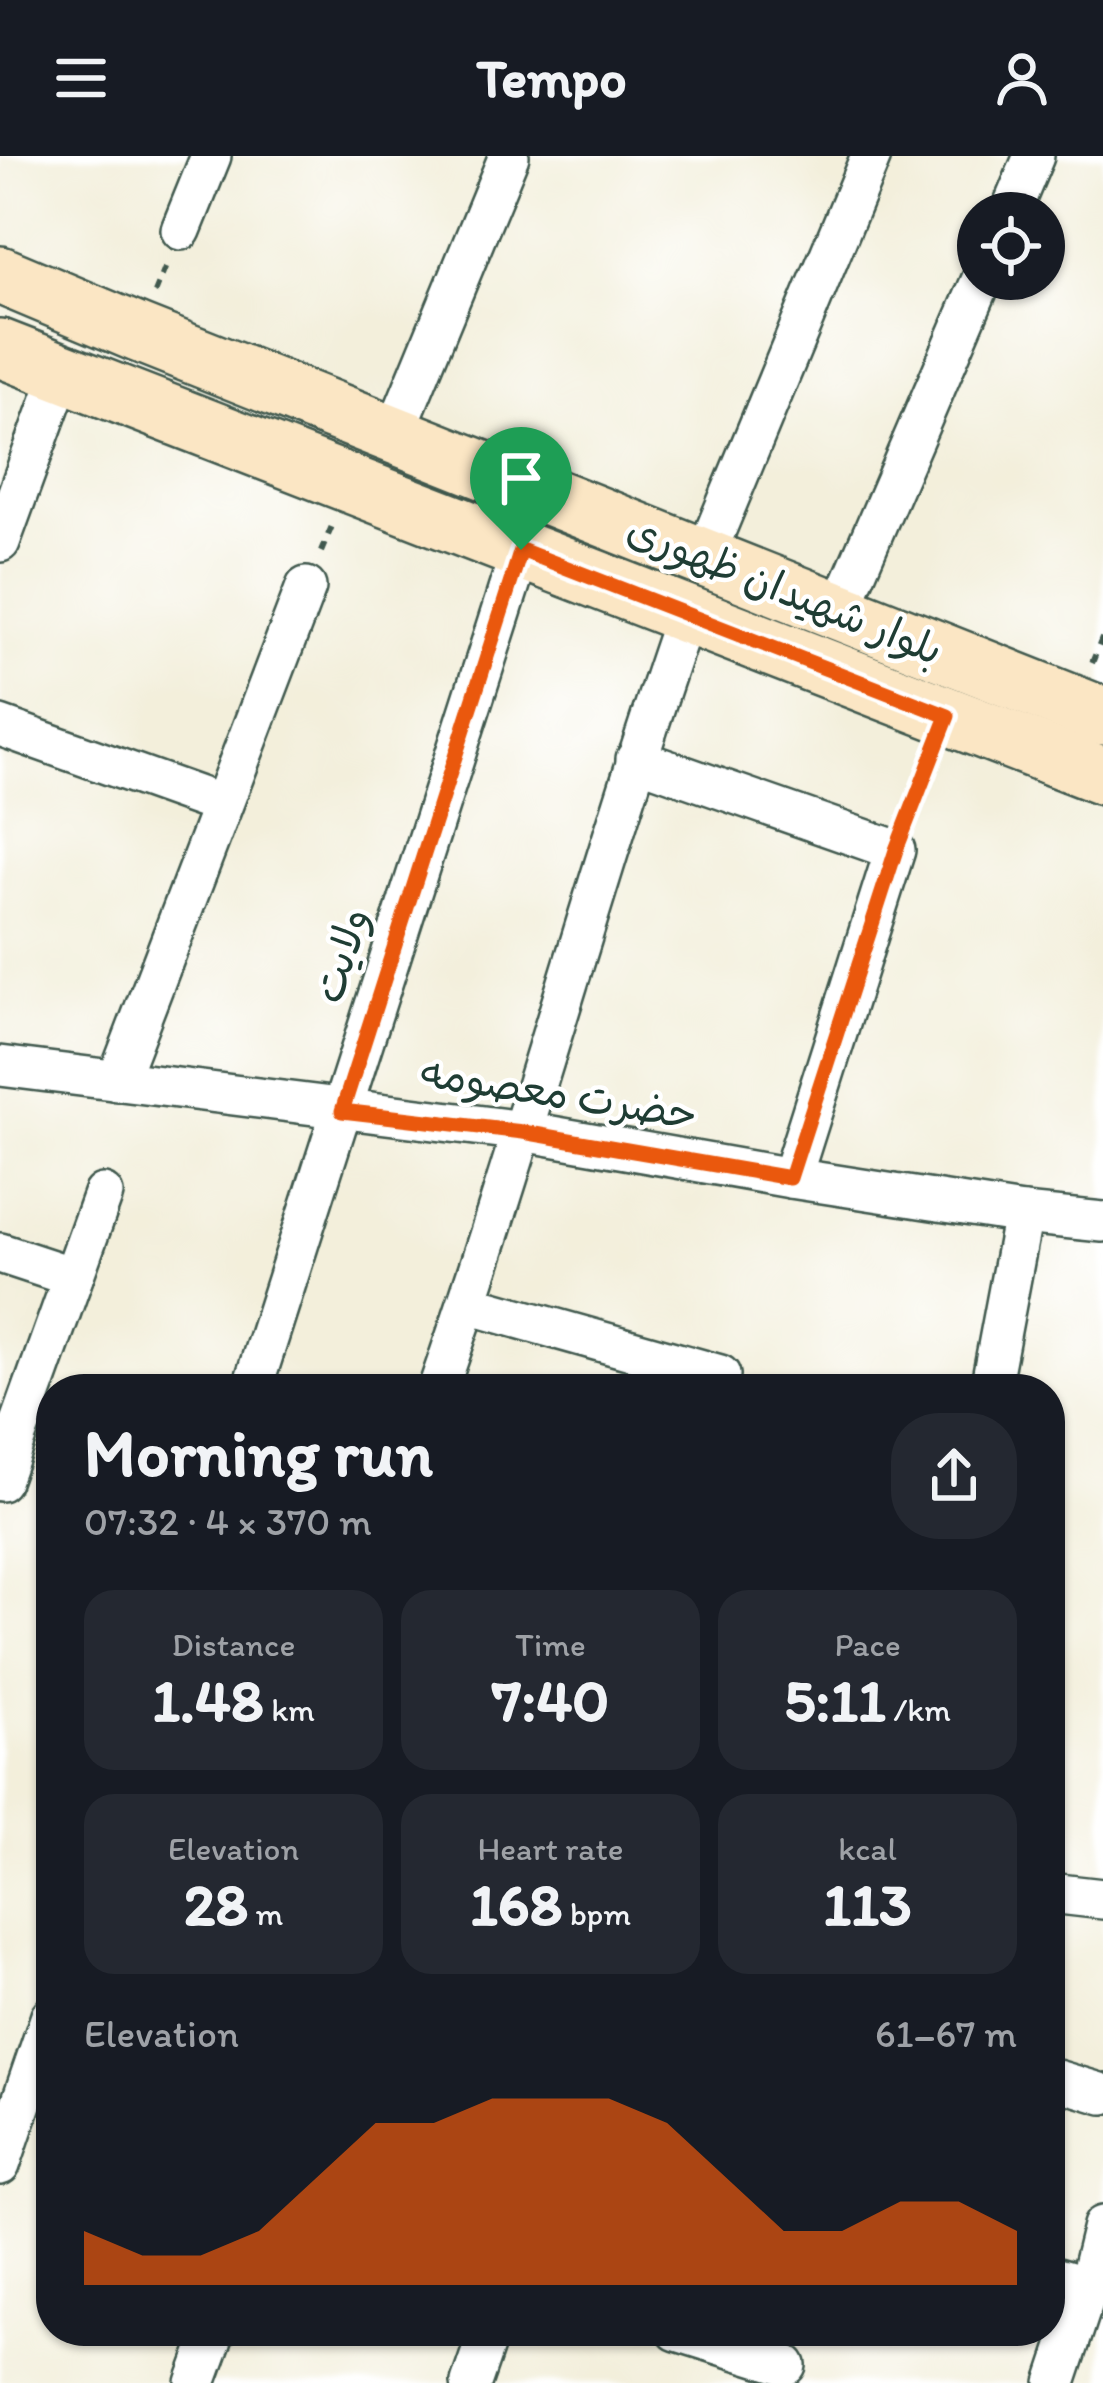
<!DOCTYPE html>
<html lang="en">
<head>
<meta charset="utf-8">
<style>
	body { margin:0; font-family:Itim,"Playpen Sans Arabic",sans-serif; background:#242831; color:#f1f3f6; height:100vh; display:flex; flex-direction:column; font-size:45px; white-space:nowrap }
	* { box-sizing:border-box; margin:0 }
	p { font-size:39px; color:#9ea1a6 }
	.icon { flex:none; width:66px; height:66px; fill:none; stroke:currentColor; stroke-width:2; stroke-linecap:round; stroke-linejoin:round }
	.map { position:relative; flex:1; overflow:hidden }
	.panel { position:absolute; left:36px; top:1218px; width:1029px; height:972px; display:flex; flex-direction:column; background:#171b24; border-radius:48px; box-shadow:0 3px 9px #0004 }
	.panel>* { flex:none }
	.buttons { position:absolute; left:957px; top:36px; display:grid; gap:24px }
	.buttons a { display:grid; place-items:center; width:108px; height:108px; border-radius:50%; background:#171b24; box-shadow:0 3px 9px #0004; font-size:60px }
	.pin { position:absolute; display:grid; place-items:center; width:102px; height:102px; color:#fff; margin:-123px -51px; border-radius:50% 50% 50% 0; rotate:-45deg; box-shadow:0 0 12px #0007 }
	.pin .icon { rotate:45deg }
	.round { display:grid; place-items:center; flex:none; width:126px; height:126px; border-radius:48px; background:#242831 }
	.summary { display:flex; align-items:center; justify-content:space-between; height:204px; padding:0 48px }
	h1 { font-size:66px; font-weight:800; line-height:90px }
	.metrics { display:grid; grid-template-columns:repeat(3,1fr); gap:18px; height:204px; padding:12px 48px }
	.metrics div { display:grid; align-content:center; border-radius:30px; background:#242831; text-align:center }
	.metrics b { font-size:60px; font-weight:800 }
	.metrics small { font-size:33px; font-weight:400 }
	.metrics p { font-size:33px }
	.chart { height:336px; padding:24px 48px }
	.chart p { display:flex; justify-content:space-between }
	.chart svg { width:100%; height:216px; margin-top:12px; fill:#ea580c; opacity:.7 }
	header { display:flex; justify-content:space-between; align-items:center; height:156px; padding:0 48px; background:#171b24; font-size:54px; font-weight:800 }
	.map>svg:first-child { display:block }
</style>
</head>
<body>
<header><svg class="icon" aria-label="menu" viewBox="0 0 24 24"><path d="M4 6h16M4 12h16M4 18h16"/></svg>Tempo<svg class="icon" aria-label="person" viewBox="0 0 24 24"><circle cx="12" cy="8" r="4"/><path d="M4 21q1-7 8-7t8 7"/></svg></header>
<div class="map">
<svg width="1103" height="2227" viewBox="0 0 1103 2227">
	<rect width="100%" height="100%" fill="#fff"/>
	<filter id="ink" filterUnits="userSpaceOnUse"><feTurbulence type="fractalNoise" baseFrequency=".00833" numOctaves="2"/><feDisplacementMap in="SourceGraphic" scale="24" xChannelSelector="R" yChannelSelector="G"/><feConvolveMatrix kernelMatrix="1 2 1 2 8 2 1 2 1" color-interpolation-filters="sRGB"/></filter>
	<filter id="wash" filterUnits="userSpaceOnUse"><feTurbulence type="fractalNoise" baseFrequency=".004" numOctaves="4" result="noise"/><feDisplacementMap in="SourceGraphic" scale="48" xChannelSelector="R" yChannelSelector="G"/><feGaussianBlur stdDeviation="2.7" result="paint"/><feColorMatrix in="noise" values="0 0 0 0 0 0 0 0 0 0 0 0 0 0 0 0 0 1.4 0 .05"/><feComposite in="paint" operator="in"/></filter>
	<g filter="url(#wash)">
		<rect width="100%" height="100%" fill="#f3efdb"/>
	</g>
	<g filter="url(#ink)">
		<g fill="none" stroke-linecap="round" stroke-linejoin="round">
			<g stroke="#3f584d" stroke-width="44">
				<g id="street">
					<path d="M1010 57 1034 0"/>
					<path d="M181 74 211 0"/>
					<path d="M394 279 509 0"/>
					<path d="M0 386 62 216"/>
					<path d="M705 400 871 0"/>
					<path d="M839 456 982 123"/>
					<path d="M0 570 222 649"/>
					<path d="M636 603 895 694 791 1022"/>
					<path d="M0 910 523 975 791 1022 1023 1058 1103 1066"/>
					<path d="M117 925 306 431"/>
					<path d="M0 1097 73 1121"/>
					<path d="M468 1148 720 1219 716 1233"/>
					<path d="M252 1233 521 394"/>
					<path d="M438 1233C527 977 597 715 686 458"/>
					<path d="M990 1233 1023 1058"/>
					<path d="M0 1325 103 1038"/>
					<path d="M1050 1737 1103 1743"/>
					<path d="M1050 1922 1103 1938"/>
					<path d="M0 2009 51 1860"/>
					<path d="M1050 2120 1088 2131"/>
					<path d="M677 2175 786 2209"/>
					<path d="M196 2227 215 2175"/>
					<path d="M471 2227 489 2175"/>
					<path d="M1056 2227 1088 2131 1103 2070"/>
				</g>
			</g>
			<g stroke="#3f584d" stroke-width="62">
				<g id="secondary">
					<path d="M0 119 138 177 1103 560"/>
					<path d="M0 192 1103 620"/>
				</g>
			</g>
			<g stroke="#3f584d" stroke-width="6" stroke-dasharray="9 9" stroke-linecap="butt">
				<path d="M155 137 168 105"/>
				<path d="M321 396 332 370"/>
				<path d="M1092 507 1103 480"/>
				<path d="M908 663 931 602"/>
			</g>
			<use href="#street" stroke="#fff" stroke-width="39"/>
			<use href="#secondary" stroke="#fbe6c4" stroke-width="57"/>
		</g>
	</g>
	<g fill="none" stroke-linecap="round" stroke-linejoin="round" filter="url(#ink)">
		<g stroke="#fff" stroke-width="24">
			<path id="route" d="M521 394 948 560 896 694 790 1022 523 976 342 955Z"/>
		</g>
		<use href="#route" stroke="#ea580c" stroke-width="15"/>
	</g>
	<g text-anchor="middle" dominant-baseline="central" stroke-width="9" stroke-linejoin="round" paint-order="stroke">
		<g font-size="42" fill="#1f3d34" stroke="#fff">
			<text transform="translate(785 433) rotate(22)">بلوار شهیدان ظهوری</text>
			<text transform="translate(341 799) rotate(-72)">ولایت</text>
			<text transform="translate(559 937) rotate(9)">حضرت معصومه</text>
		</g>
	</g>
</svg>
<div class="buttons">
<a><svg class="icon" aria-label="locate" viewBox="0 0 24 24"><circle cx="12" cy="12" r="6"/><path d="M12 2v4M12 18v4M2 12h4M18 12h4"/></svg></a>
</div>
<div class="pin" style="left:521px;top:394px;background:#1e9e55"><svg class="icon" aria-label="arrive" viewBox="0 0 24 24"><path d="M6 21V4h12l-3 4 3 4H6"/></svg></div>
<section class="panel">
<div class="summary"><div><h1>Morning run</h1><p>07:32 · 4 × 370 m</p></div><a class="round"><svg class="icon" aria-label="share" viewBox="0 0 24 24"><path d="M12 15V3M7 8l5-5 5 5M5 13v7h14v-7"/></svg></a></div>
<div class="metrics">
<div><p>Distance</p><b>1.48<small> km</small></b></div>
<div><p>Time</p><b>7:40</b></div>
<div><p>Pace</p><b>5:11<small> /km</small></b></div>
</div>
<div class="metrics">
<div><p>Elevation</p><b>28<small> m</small></b></div>
<div><p>Heart rate</p><b>168<small> bpm</small></b></div>
<div><p>kcal</p><b>113</b></div>
</div>
<div class="chart"><p><span>Elevation</span>61–67 m</p>
<svg viewBox="0 0 160 44" preserveAspectRatio="none"><path d="M0 44V33L10 38L20 38L30 33L40 22L50 11L60 11L70 6L80 6L90 6L100 11L110 22L120 33L130 33L140 27L150 27L160 33V44z"/></svg>
</div>
</section>
</div>
</body>
</html>
